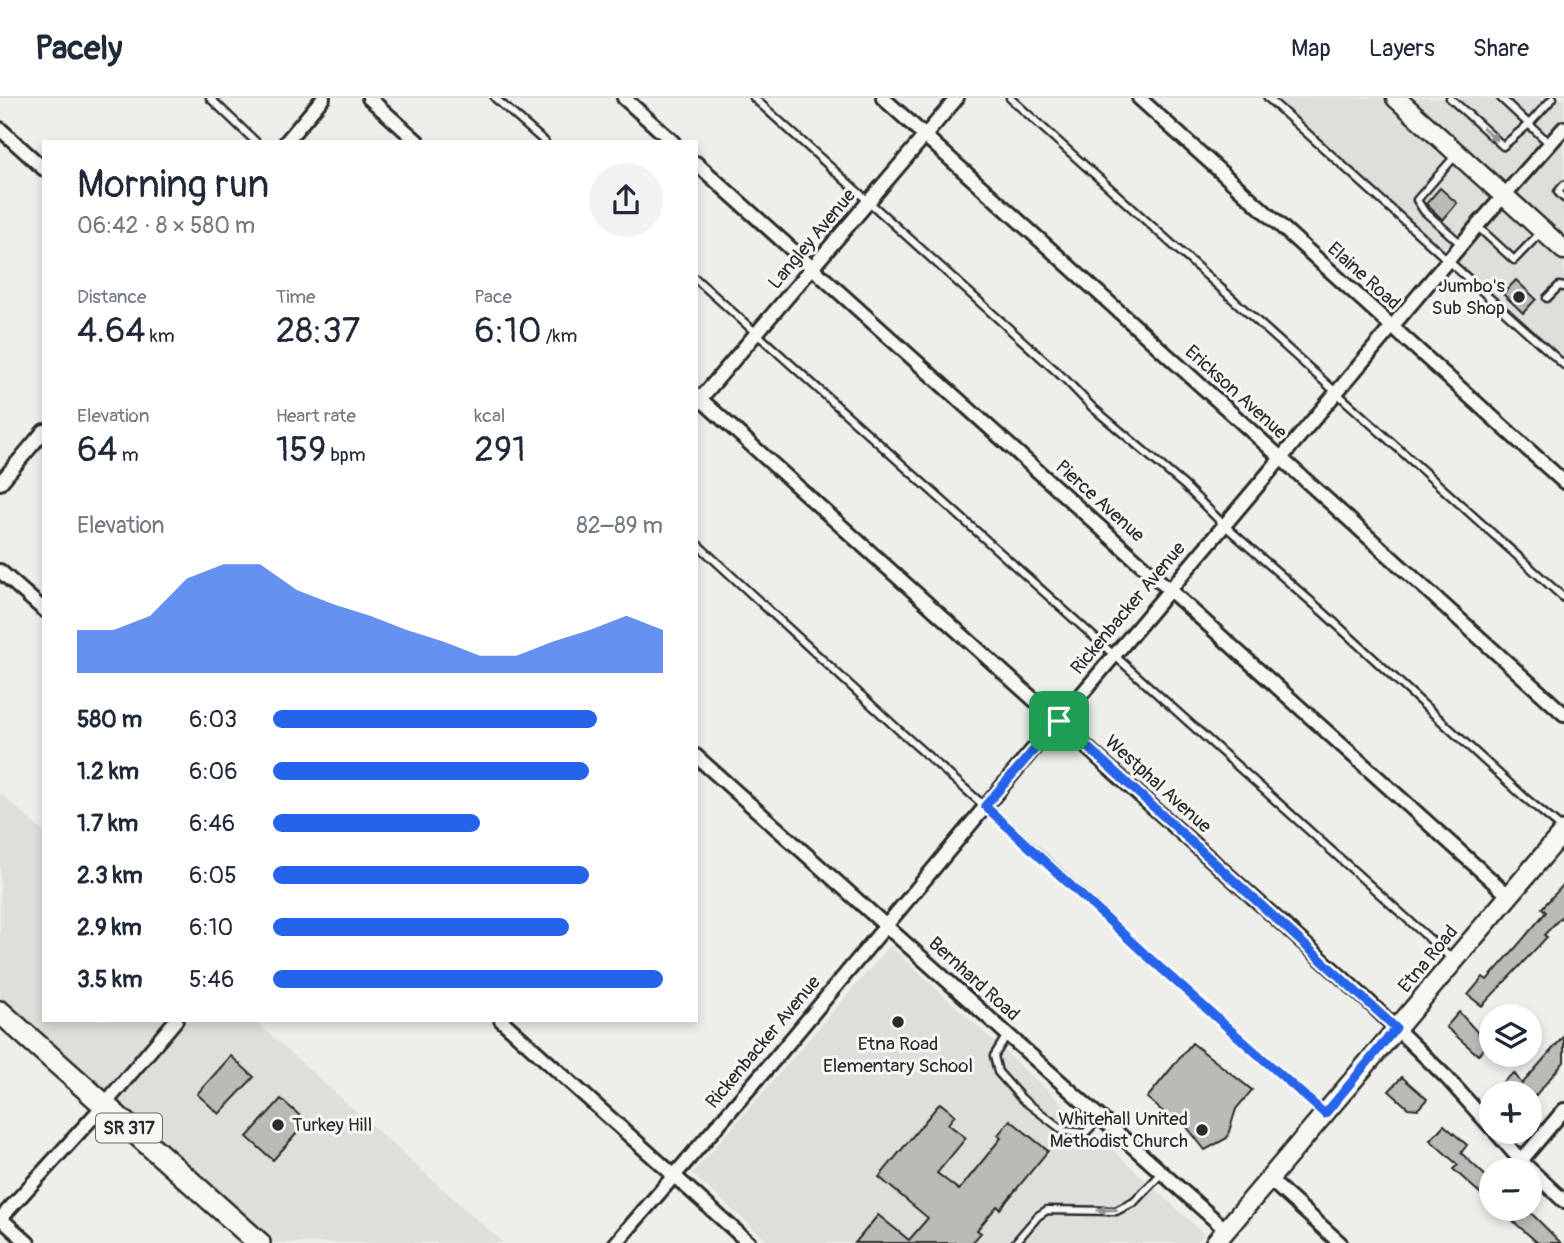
<!DOCTYPE html>
<html lang="en">
<head>
<meta charset="utf-8">
<style>
	body { margin:0; font-family:Pangolin,sans-serif; background:#f2f2f3; color:#1f2937; height:100vh; display:flex; flex-direction:column; font-size:26px; white-space:nowrap }
	* { box-sizing:border-box; margin:0 }
	p { font-size:23px; color:#747a83 }
	.icon { flex:none; width:38px; height:38px; fill:none; stroke:currentColor; stroke-width:2; stroke-linecap:round; stroke-linejoin:round }
	.map { position:relative; flex:1; overflow:hidden }
	.panel { position:absolute; left:42px; top:42px; width:656px; height:882px; display:flex; flex-direction:column; background:#fff; border-radius:0px; box-shadow:0 4px 10px #0003 }
	.panel>* { flex:none }
	.buttons { position:absolute; left:1479px; top:906px; display:grid; gap:14px }
	.buttons a { display:grid; place-items:center; width:63px; height:63px; border-radius:50%; background:#fff; box-shadow:0 4px 10px #0003; font-size:35px }
	.pin { position:absolute; display:grid; place-items:center; width:60px; height:60px; color:#fff; margin:-30px; border-radius:14px; box-shadow:0 4px 10px #0006 }
	.round { display:grid; place-items:center; flex:none; width:74px; height:74px; border-radius:37px; background:#f2f2f3 }
	.head { display:flex; align-items:center; justify-content:space-between; height:119px; padding:0 35px }
	h1 { font-size:38px; font-weight:600; line-height:52px }
	.stats { display:grid; grid-template-columns:repeat(3,1fr); gap:10px; height:119px; padding:7px 35px }
	.stats div { display:grid; align-content:center }
	.stats b { font-size:35px; font-weight:600 }
	.stats small { font-size:19px; font-weight:400 }
	.stats p { font-size:19px }
	.chart { height:196px; padding:14px 35px }
	.chart p { display:flex; justify-content:space-between }
	.chart svg { width:100%; height:126px; margin-top:7px; fill:#2563eb; opacity:.7 }
	ul { padding:0 35px; list-style:none; font-size:23px }
	li { display:grid; grid-template-columns:112px 84px 1fr; align-items:center; height:52px }
	li i { height:18px; border-radius:9px; background:#2563eb }
	header { display:flex; align-items:center; gap:42px; box-sizing:border-box; height:98px; padding:0 35px; background:#fff; border-bottom:2px solid #e0e1e3 }
	header strong { font-size:33px }
	nav { display:flex; gap:38px; margin-inline-start:auto; font-size:24px }
	.map>svg:first-child { display:block }
</style>
</head>
<body>
<header>
<strong>Pacely</strong>
<nav><a>Map</a><a>Layers</a><a>Share</a></nav>
</header>
<div class="map">
<svg width="1564" height="1145" viewBox="0 0 1564 1145">
	<rect width="100%" height="100%" fill="#eeeeea"/>
	<filter id="ink" filterUnits="userSpaceOnUse"><feTurbulence type="fractalNoise" baseFrequency=".0143" numOctaves="2"/><feDisplacementMap in="SourceGraphic" scale="14" xChannelSelector="R" yChannelSelector="G"/><feConvolveMatrix kernelMatrix="1 2 1 2 8 2 1 2 1" color-interpolation-filters="sRGB"/></filter>
	<g filter="url(#ink)">
		<g fill="#dededb">
			<path d="M1269 0H1564V267Z"/>
			<path d="M0 695 44 734V922H254L503 1145H259L0 913Z"/>
			<path d="M890 848 1204 1136 1196 1145H770L692 1076Z"/>
		</g>
		<g fill="#babab7" stroke="#2b2b2b" stroke-width="2">
			<path d="M1440 90 1457 105 1443 122 1426 106Z"/>
			<path d="M1516 182 1536 201 1523 215 1503 196Z"/>
			<path d="M1564 786V816L1544 837 1547 839 1482 908 1468 897 1483 879 1487 882 1518 847 1546 814 1542 810Z"/>
			<path d="M1459 914 1488 946 1478 957 1446 929Z"/>
			<path d="M1564 938V964L1530 1004V996H1507L1499 987 1514 975 1522 986Z"/>
			<path d="M1192 945 1252 992 1236 1011 1227 1040 1205 1052 1179 1019 1175 1024 1147 1000Z"/>
			<path d="M231 958 254 979 219 1016 197 996Z"/>
			<path d="M1402 979 1427 1001 1418 1011 1408 1010 1389 993Z"/>
			<path d="M281 1001 307 1024 273 1062 247 1039Z"/>
			<path d="M940 1005 955 1017 948 1026 966 1040 937 1075 959 1092 1001 1040 998 1037 1010 1022 1048 1053 1000 1111 997 1108 977 1132 981 1135 972 1145H855L878 1117 909 1142 928 1120 879 1079Z"/>
			<path d="M1444 1027 1467 1047 1461 1055 1491 1083V1105L1453 1071 1458 1067 1430 1042Z"/>
			<path d="M1499 1111H1527L1561 1145H1538Z"/>
		</g>
		<g fill="none" stroke-linecap="round" stroke-linejoin="round">
			<g stroke="#2b2b2b" stroke-width="11">
				<g id="lane">
					<path d="M210 0 256 44"/>
					<path d="M495 0 545 44"/>
					<path d="M754 0 1066 282 1092 309 1185 388 1224 427 1324 515 1524 699 1563 731"/>
					<path d="M1010 0 1564 500"/>
					<path d="M1268 0 1564 267"/>
					<path d="M1450 0 1503 48 1529 26 1553 0"/>
					<path d="M1501 0 1550 46"/>
					<path d="M1456 57 1417 102 1424 113 1461 146"/>
					<path d="M1564 87 1558 94 1564 100"/>
					<path d="M1477 128 1514 162 1541 134"/>
					<path d="M696 181 1453 862"/>
					<path d="M1547 200 1559 188 1564 189"/>
					<path d="M696 445 903 636 1041 758 1146 857 1323 1014"/>
					<path d="M1007 937 994 958 998 974 1022 1001 1064 1033 1085 1035 1100 1020"/>
					<path d="M1015 1145 1038 1118 1047 1112 1116 1113 1134 1104 1161 1076"/>
				</g>
			</g>
			<g stroke="#2b2b2b" stroke-width="18">
				<g id="street">
					<path d="M369 0 418 44"/>
					<path d="M624 0 673 44"/>
					<path d="M883 0 1564 616"/>
					<path d="M1139 0 1564 384"/>
					<path d="M0 31 44 71"/>
					<path d="M286 44 323 0"/>
					<path d="M696 65 1509 798"/>
					<path d="M696 297 1369 904 1447 980 1491 1029"/>
					<path d="M696 306 957 0"/>
					<path d="M0 385 44 333"/>
					<path d="M0 473 44 512"/>
					<path d="M696 658 1226 1132"/>
					<path d="M501 922 749 1145"/>
					<path d="M1496 1034 1521 1063 1564 1103"/>
					<path d="M1521 1063 1564 1012"/>
					<path d="M1269 1081 1340 1145"/>
					<path d="M0 1120 28 1145"/>
					<path d="M0 1121 104 1007 176 922"/>
					<path d="M616 1145 779 956 1035 649 1059 623 1477 128 1564 30"/>
				</g>
			</g>
			<g stroke="#2b2b2b" stroke-width="23">
				<g id="secondary">
					<path d="M1396 0 1564 152"/>
					<path d="M1215 1145 1564 733"/>
				</g>
			</g>
			<g stroke="#2b2b2b" stroke-width="26">
				<path id="primary" d="M0 914 259 1145"/>
			</g>
			<use href="#lane" stroke="#f6f6f2" stroke-width="6"/>
			<use href="#street" stroke="#f6f6f2" stroke-width="12"/>
			<use href="#secondary" stroke="#f6f6f2" stroke-width="18"/>
			<use href="#primary" stroke="#f6f6f2" stroke-width="21"/>
		</g>
		<defs><path id="oneway-solid" d="M-6-.8H1V-3.2L6.5 0L1 3.2V.8H-6Z" transform="scale(1.75)"/></defs>
		<g fill="#90908e">
			<use href="#oneway-solid" transform="translate(1490 36) rotate(42)"/>
			<use href="#oneway-solid" transform="translate(1107 1112) rotate(178)"/>
		</g>
	</g>
	<g fill="none" stroke-linecap="round" stroke-linejoin="round" filter="url(#ink)">
		<g stroke="#fff" stroke-width="14">
			<path id="route" d="M1059 623 1396 930 1325 1016 1146 857 985 708Z"/>
		</g>
		<use href="#route" stroke="#2563eb" stroke-width="9"/>
	</g>
	<g fill="#2b2b2b" stroke="#f6f6f2" stroke-width="2.5">
		<circle cx="1519" cy="199" r="7"/>
		<circle cx="898" cy="924" r="7"/>
		<circle cx="278" cy="1027" r="7"/>
		<circle cx="1202" cy="1032" r="7"/>
	</g>
	<g text-anchor="middle" dominant-baseline="central" stroke-width="6" stroke-linejoin="round" paint-order="stroke">
		<rect fill="#f6f6f2" stroke="#686867" stroke-width="2" x="96" y="1015.5" width="66" height="29" rx="5"/>
		<g font-size="18" font-weight="bold" fill="#2b2b2b">
			<text x="129" y="1030">SR 317</text>
		</g>
		<g font-size="19" fill="#2b2b2b" stroke="#f6f6f2">
			<text transform="translate(812 141) rotate(-50)">Langley Avenue</text>
			<text transform="translate(1364 178) rotate(42)">Elaine Road</text>
			<text transform="translate(1236 294) rotate(42)">Erickson Avenue</text>
			<text transform="translate(1100 403) rotate(42)">Pierce Avenue</text>
			<text transform="translate(1128 510) rotate(-50)">Rickenbacker Avenue</text>
			<text transform="translate(1158 686) rotate(42)">Westphal Avenue</text>
			<text transform="translate(1428 861) rotate(-50)">Etna Road</text>
			<text transform="translate(974 881) rotate(42)">Bernhard Road</text>
			<text transform="translate(763 944) rotate(-50)">Rickenbacker Avenue</text>
		</g>
		<g font-size="19" fill="#2b2b2b" stroke="#f6f6f2" text-anchor="end">
			<text x="1505" y="188">Jumbo's<tspan x="1505" dy="22">Sub Shop</tspan></text>
			<text x="898" y="946" text-anchor="middle">Etna Road<tspan x="898" dy="22">Elementary School</tspan></text>
			<text x="1188" y="1021">Whitehall United<tspan x="1188" dy="22">Methodist Church</tspan></text>
			<text x="292" y="1027" text-anchor="start">Turkey Hill</text>
		</g>
	</g>
</svg>
<div class="buttons">
<a><svg class="icon" aria-label="layers" viewBox="0 0 24 24"><path d="M12 4l9 5-9 5-9-5zM3 14l9 5 9-5"/></svg></a>
<a>+</a>
<a>−</a>
</div>
<div class="pin" style="left:1059px;top:623px;background:#1e9e55"><svg class="icon" aria-label="arrive" viewBox="0 0 24 24"><path d="M6 21V4h12l-3 4 3 4H6"/></svg></div>
<section class="panel">
<div class="head"><div><h1>Morning run</h1><p>06:42 · 8 × 580 m</p></div><a class="round"><svg class="icon" aria-label="share" viewBox="0 0 24 24"><path d="M12 15V3M7 8l5-5 5 5M5 13v7h14v-7"/></svg></a></div>
<div class="stats">
<div><p>Distance</p><b>4.64<small> km</small></b></div>
<div><p>Time</p><b>28:37</b></div>
<div><p>Pace</p><b>6:10<small> /km</small></b></div>
</div>
<div class="stats">
<div><p>Elevation</p><b>64<small> m</small></b></div>
<div><p>Heart rate</p><b>159<small> bpm</small></b></div>
<div><p>kcal</p><b>291</b></div>
</div>
<div class="chart"><p><span>Elevation</span>82–89 m</p>
<svg viewBox="0 0 160 44" preserveAspectRatio="none"><path d="M0 44V29L10 29L20 24L30 11L40 6L50 6L60 15L70 20L80 24L90 29L100 33L110 38L120 38L130 33L140 29L150 24L160 29V44z"/></svg>
</div>
<ul>
<li><b>580 m</b>6:03<i style="width:83%"></i></li>
<li><b>1.2 km</b>6:06<i style="width:81%"></i></li>
<li><b>1.7 km</b>6:46<i style="width:53%"></i></li>
<li><b>2.3 km</b>6:05<i style="width:81%"></i></li>
<li><b>2.9 km</b>6:10<i style="width:76%"></i></li>
<li><b>3.5 km</b>5:46<i style="width:100%"></i></li>
</ul>
</section>
</div>
</body>
</html>
